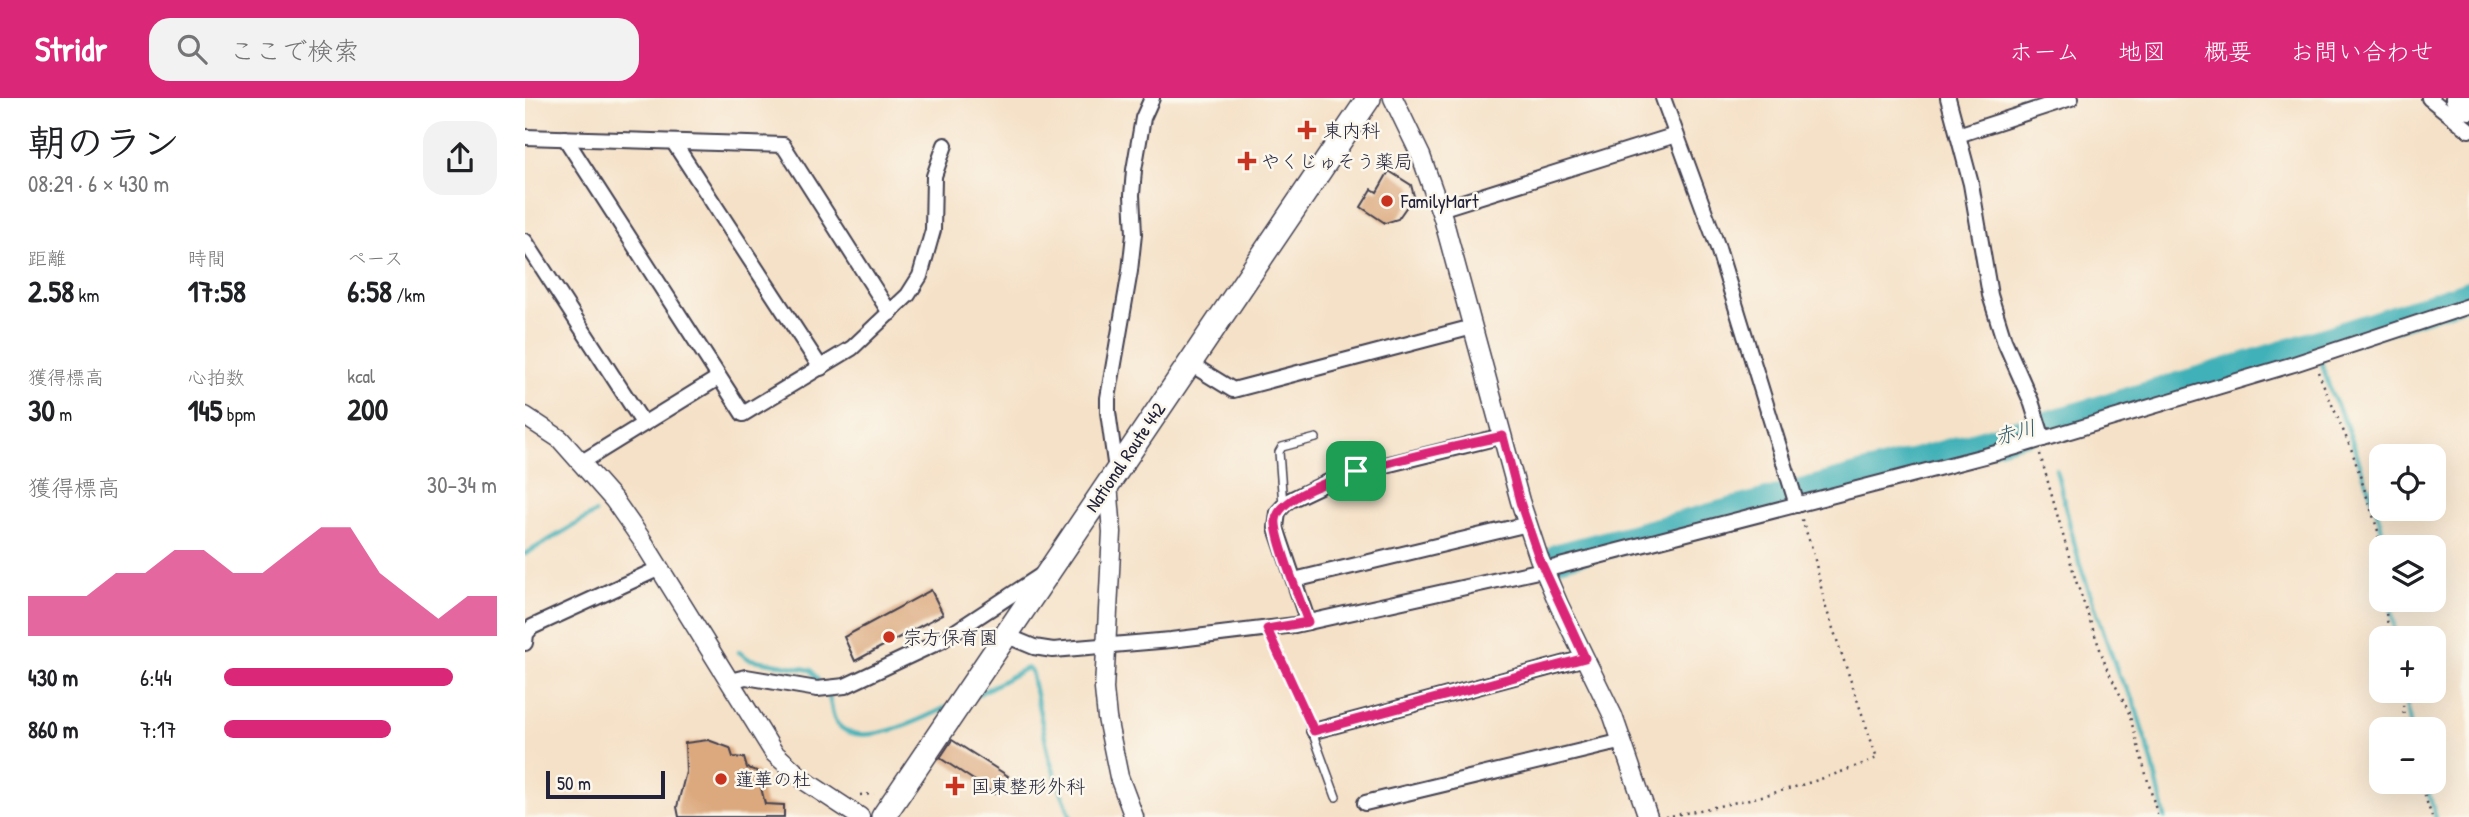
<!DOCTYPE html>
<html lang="ja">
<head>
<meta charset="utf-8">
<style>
	body { margin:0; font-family:"Patrick Hand","Klee One",sans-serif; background:#f2f2f2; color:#202124; height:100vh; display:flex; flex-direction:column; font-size:26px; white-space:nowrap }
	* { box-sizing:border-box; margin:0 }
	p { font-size:23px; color:#757577 }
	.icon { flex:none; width:38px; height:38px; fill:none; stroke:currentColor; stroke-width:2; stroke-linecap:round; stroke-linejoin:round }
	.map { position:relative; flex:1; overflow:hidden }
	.side { display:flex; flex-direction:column; background:#fff; width:525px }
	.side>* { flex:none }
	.buttons { position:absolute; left:1844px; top:346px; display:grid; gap:14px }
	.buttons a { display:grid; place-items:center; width:77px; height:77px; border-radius:14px; background:#fff; box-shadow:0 7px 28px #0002; font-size:35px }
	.scale { position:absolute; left:21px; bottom:18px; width:119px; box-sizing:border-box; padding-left:7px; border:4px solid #22223b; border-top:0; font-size:19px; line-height:24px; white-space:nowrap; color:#22223b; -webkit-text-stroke:5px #fbf7ec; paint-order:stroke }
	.pin { position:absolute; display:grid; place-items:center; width:60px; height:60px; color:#fff; margin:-30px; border-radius:14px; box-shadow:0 4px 10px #0006 }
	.round { display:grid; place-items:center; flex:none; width:74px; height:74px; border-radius:21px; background:#f2f2f2 }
	.summary { display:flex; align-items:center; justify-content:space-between; height:119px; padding:0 28px }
	h1 { font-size:38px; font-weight:700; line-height:52px }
	.metrics { display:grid; grid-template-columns:repeat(3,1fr); gap:10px; height:119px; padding:7px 28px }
	.metrics div { display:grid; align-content:center }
	.metrics b { font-size:30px; font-weight:700 }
	.metrics small { font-size:19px; font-weight:400 }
	.metrics p { font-size:19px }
	.chart { height:196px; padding:14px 28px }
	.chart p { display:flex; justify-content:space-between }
	.chart svg { width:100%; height:126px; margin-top:7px; fill:#db2777; opacity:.7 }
	ul { padding:0 28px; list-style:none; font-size:23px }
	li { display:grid; grid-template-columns:112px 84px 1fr; align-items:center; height:52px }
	li i { height:18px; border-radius:9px; background:#db2777 }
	header { display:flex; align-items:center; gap:42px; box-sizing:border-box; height:98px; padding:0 35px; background:#db2777; color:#fff }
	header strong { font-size:33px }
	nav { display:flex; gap:38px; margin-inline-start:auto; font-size:24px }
	.search { width:490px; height:63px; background:#f2f2f2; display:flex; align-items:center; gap:18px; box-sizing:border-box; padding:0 24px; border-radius:21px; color:#757577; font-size:26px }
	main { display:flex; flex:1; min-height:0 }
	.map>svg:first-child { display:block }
</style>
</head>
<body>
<header>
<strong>Stridr</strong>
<div class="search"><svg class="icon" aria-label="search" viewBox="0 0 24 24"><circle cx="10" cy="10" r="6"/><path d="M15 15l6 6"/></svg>ここで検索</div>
<nav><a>ホーム</a><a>地図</a><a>概要</a><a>お問い合わせ</a></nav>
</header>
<main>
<section class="side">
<div class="summary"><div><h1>朝のラン</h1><p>08:29 · 6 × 430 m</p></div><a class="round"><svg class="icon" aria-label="share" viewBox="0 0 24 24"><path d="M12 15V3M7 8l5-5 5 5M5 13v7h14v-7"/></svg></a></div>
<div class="metrics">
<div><p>距離</p><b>2.58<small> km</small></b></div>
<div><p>時間</p><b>17:58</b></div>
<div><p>ペース</p><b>6:58<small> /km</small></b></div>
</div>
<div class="metrics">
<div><p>獲得標高</p><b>30<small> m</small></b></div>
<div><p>心拍数</p><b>145<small> bpm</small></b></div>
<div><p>kcal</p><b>200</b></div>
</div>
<div class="chart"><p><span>獲得標高</span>30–34 m</p>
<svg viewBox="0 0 160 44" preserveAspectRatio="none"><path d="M0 44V30L10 30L20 30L30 22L40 22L50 14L60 14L70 22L80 22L90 14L100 6L110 6L120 22L130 30L140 38L150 30L160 30V44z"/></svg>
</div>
<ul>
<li><b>430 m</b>6:44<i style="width:84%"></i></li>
<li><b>860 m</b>7:17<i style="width:61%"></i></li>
</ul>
</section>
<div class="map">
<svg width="1944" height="719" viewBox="0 0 1944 719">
	<rect width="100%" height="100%" fill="#fbf7ec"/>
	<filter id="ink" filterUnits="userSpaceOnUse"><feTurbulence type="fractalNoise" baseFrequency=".0143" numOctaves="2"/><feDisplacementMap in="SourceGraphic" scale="14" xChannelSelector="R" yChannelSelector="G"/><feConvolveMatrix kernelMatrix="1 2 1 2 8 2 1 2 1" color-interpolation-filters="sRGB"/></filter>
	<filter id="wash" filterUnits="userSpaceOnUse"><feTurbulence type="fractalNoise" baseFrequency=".00686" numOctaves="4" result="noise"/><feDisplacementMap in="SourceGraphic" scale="28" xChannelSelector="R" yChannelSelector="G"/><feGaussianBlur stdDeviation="1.57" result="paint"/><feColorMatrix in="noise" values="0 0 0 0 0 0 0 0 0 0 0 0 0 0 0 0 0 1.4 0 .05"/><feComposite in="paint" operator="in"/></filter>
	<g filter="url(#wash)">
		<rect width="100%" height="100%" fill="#f5e1c7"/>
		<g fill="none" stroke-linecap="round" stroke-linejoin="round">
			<g stroke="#40b1b8" stroke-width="4.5">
				<path d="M1791 246 1805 292 1822 329 1855 423 1860 450"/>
				<path d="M1531 371 1554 464 1594 578 1608 601 1628 667 1640 719"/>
				<path d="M0 456 70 415"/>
				<path d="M1865 502 1871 541"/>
				<path d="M214 554 224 561 286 572 296 587"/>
				<path d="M1880 593 1886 632"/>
				<path d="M301 594C308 603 305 615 311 624 332 655 399 620 422 609"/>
				<path d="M450 598 496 573 502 570 506 573 525 663 546 719"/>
				<path d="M1900 684 1911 719"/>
			</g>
			<path stroke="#40b1b8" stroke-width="28" d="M1033 459C1339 380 1644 297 1944 196"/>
		</g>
		<g id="blocks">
			<g fill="#dca97e">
				<path d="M864 73 886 87 889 98 873 121 860 125 836 109 847 91 852 94Z"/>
				<path d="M406 492 418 516 330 563 319 539Z"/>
				<path d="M183 642 205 650 208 659 219 660 222 670 232 673 240 706 259 707V719H154L152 709 161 674 160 645Z"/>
				<path d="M427 642 483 678 470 696 415 660Z"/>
			</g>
		</g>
	</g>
	<g filter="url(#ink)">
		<use href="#blocks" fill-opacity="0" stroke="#423f50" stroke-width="2"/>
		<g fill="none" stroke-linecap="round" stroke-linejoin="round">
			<g stroke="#423f50" stroke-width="10">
				<g id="service">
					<path d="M758 407 754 354 757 349 791 340"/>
					<path d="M742 531 777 606 811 699"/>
				</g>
			</g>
			<g stroke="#423f50" stroke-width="18">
				<g id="minor">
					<path d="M1138 0 1192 147 1272 407"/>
					<path d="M1423 0 1446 86 1465 197 1479 242 1506 303 1518 341"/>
					<path d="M1904 0 1944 32"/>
					<path d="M1433 37 1546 0"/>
					<path d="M0 39 258 47 365 215"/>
					<path d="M40 40 218 316 327 250 383 197 395 178 408 132 409 78 420 47"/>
					<path d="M149 45 296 270"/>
					<path d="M915 111 1151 37"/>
					<path d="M0 143 118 325"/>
					<path d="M664 265 708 292 948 229"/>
					<path d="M57 364 193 280"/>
					<path d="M591 372 583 314V300L605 173 609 136 607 97 609 72 618 20 627 0"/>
					<path d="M769 482 1003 426"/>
					<path d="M783 524 751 430 753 414 763 403 816 378 978 338"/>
					<path d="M480 537 509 549 528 552 646 542 770 527 1031 469 1471 355 1769 266 1944 208"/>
					<path d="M0 545 1 536 7 529 135 470"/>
					<path d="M205 583 221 579 292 591 320 588 416 543 515 478"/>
					<path d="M789 633 1060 560"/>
					<path d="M840 705 1098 643"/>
				</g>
			</g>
			<g stroke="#423f50" stroke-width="21">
				<g id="tertiary">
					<path d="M868 0 896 58 918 120 995 403 1014 460 1034 507 1088 618 1123 719"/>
					<path d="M0 318 35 341 89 402 117 442 249 655 280 683 335 719"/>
					<path d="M583 386 587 434 579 591 582 620 594 679 609 719"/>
				</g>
			</g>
			<g stroke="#423f50" stroke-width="26">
				<path id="trunk" d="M358 719 844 0"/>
			</g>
			<g stroke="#423f50" stroke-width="30">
				<path id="motorway" d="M1934 0 1944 8"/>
			</g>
			<g stroke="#423f50" stroke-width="2.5" stroke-dasharray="2 5" stroke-linecap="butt">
				<path d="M1793 274 1827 353 1853 433 1857 477"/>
				<path d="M1515 356 1551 483 1582 571 1603 612 1633 719"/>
				<path d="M1859 502 1865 541"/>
				<path d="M1877 593 1880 632"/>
				<path d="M1895 684 1907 719"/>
				<path d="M335 697 349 696"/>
				<path d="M1140 719C1217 704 1280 690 1352 660L1300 507 1288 453 1276 419"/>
			</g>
			<use href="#service" stroke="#fff" stroke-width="7"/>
			<use href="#minor" stroke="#fff" stroke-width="14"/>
			<use href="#tertiary" stroke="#fff" stroke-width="18"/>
			<use href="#trunk" stroke="#fff" stroke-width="23"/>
			<use href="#motorway" stroke="#fff" stroke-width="26"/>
		</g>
	</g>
	<g fill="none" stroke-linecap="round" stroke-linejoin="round" filter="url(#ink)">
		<g stroke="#fff" stroke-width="14">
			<path id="route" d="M978 338 995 404 1014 460 1060 560 789 633 742 531 783 524C776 504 749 439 751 422 755 381 940 347 978 338Z"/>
		</g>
		<use href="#route" stroke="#db2777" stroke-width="9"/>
	</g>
	<g fill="#c8321e" stroke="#fbf7ec" stroke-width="2.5">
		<path d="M778.5 21.5h7v7h7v7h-7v7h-7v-7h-7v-7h7z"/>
		<path d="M718.5 52.5h7v7h7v7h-7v7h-7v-7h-7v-7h7z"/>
		<circle cx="862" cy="103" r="7"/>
		<circle cx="364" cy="539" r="7"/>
		<circle cx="196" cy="681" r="7"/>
		<path d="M426.5 677.5h7v7h7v7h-7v7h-7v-7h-7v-7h7z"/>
	</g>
	<g text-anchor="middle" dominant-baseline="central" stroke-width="5" stroke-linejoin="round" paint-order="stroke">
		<g font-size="19" fill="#22223b" stroke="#fbf7ec" text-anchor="start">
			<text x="798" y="32">東内科</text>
			<text x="736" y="63">やくじゅそう薬局</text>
			<text x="876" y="103">FamilyMart</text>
			<text x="378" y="539">宗方保育園</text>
			<text x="210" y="681">蓮華の杜</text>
			<text x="446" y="688">国東整形外科</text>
		</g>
		<g font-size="19" fill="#22223b" stroke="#fbf7ec">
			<text transform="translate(600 359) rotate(-56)">National Route 442</text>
		</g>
		<g font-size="21" font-style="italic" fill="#2e5b6d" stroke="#fbf7ec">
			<text transform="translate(1490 334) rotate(-15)">赤川</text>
		</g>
	</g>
</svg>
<div class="buttons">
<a><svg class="icon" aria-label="locate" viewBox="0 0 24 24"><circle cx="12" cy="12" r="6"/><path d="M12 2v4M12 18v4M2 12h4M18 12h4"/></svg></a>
<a><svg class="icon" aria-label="layers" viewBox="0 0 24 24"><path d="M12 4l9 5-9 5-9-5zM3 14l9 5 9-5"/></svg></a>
<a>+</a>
<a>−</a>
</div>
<div class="scale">50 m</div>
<div class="pin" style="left:831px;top:373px;background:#1e9e55"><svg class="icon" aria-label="arrive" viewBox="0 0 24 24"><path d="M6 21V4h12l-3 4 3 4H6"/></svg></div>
</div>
</main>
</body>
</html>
